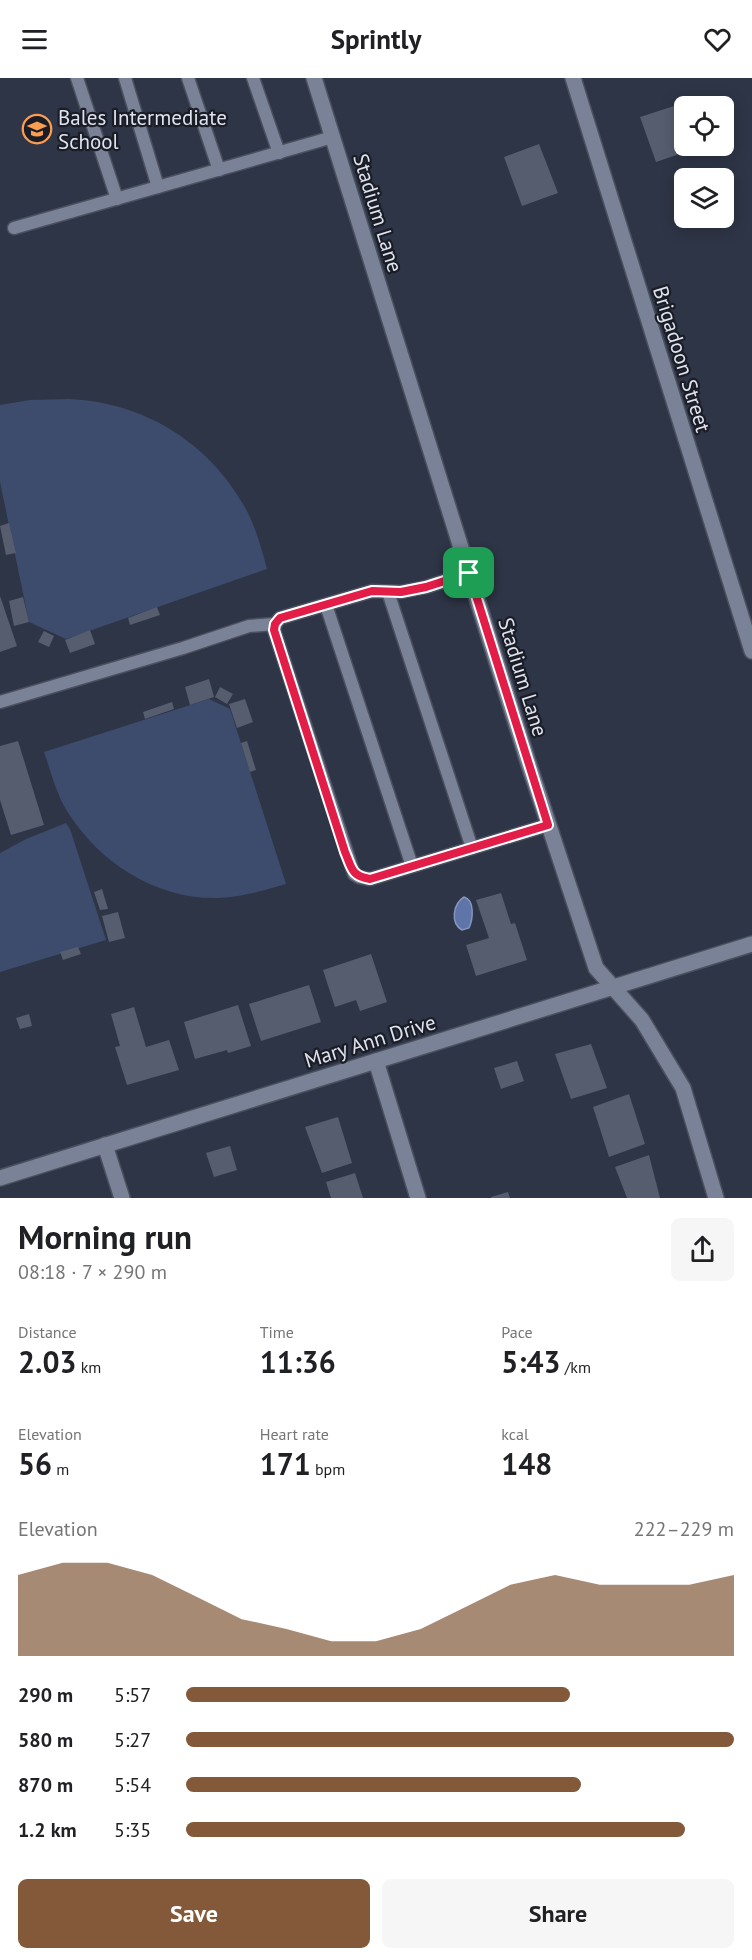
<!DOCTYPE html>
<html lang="en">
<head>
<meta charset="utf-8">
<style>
	body { margin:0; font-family:"PT Sans",sans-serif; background:#f6f6f6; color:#202124; height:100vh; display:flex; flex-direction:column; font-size:22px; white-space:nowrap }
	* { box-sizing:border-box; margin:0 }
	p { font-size:20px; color:#757577 }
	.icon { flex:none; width:33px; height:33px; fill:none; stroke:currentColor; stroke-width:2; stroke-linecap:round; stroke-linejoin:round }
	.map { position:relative; height:1120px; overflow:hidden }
	.sheet { display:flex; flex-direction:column; background:#fff; flex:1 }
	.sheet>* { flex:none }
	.controls { position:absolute; left:674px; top:18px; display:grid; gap:12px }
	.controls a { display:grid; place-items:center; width:60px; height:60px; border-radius:9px; background:#fff; box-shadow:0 3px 15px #0003; font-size:30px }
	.pin { position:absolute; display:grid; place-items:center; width:51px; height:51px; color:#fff; margin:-26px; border-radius:12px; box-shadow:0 3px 9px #0006 }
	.round { display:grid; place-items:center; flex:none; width:63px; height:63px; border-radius:9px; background:#f6f6f6 }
	.head { display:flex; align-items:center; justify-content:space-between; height:102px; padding:0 18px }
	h1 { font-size:33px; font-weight:700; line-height:45px }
	.stats { display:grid; grid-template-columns:repeat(3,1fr); gap:9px; height:102px; padding:6px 18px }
	.stats div { display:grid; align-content:center }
	.stats b { font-size:30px; font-weight:700 }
	.stats small { font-size:16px; font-weight:400 }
	.stats p { font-size:16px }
	.chart { height:168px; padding:12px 18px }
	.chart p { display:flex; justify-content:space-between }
	.chart svg { width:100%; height:108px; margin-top:6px; fill:#835939; opacity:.7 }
	.cta { display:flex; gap:12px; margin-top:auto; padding:12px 18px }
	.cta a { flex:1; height:69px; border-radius:9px; background:#835939; color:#fff; font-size:24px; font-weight:700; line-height:69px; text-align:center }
	.cta a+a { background:#f6f6f6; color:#202124 }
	ul { padding:0 18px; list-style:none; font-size:20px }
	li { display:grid; grid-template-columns:96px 72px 1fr; align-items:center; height:45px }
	li i { height:15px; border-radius:8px; background:#835939 }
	header { display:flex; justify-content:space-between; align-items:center; height:78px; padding:0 18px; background:#fff; font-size:27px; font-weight:700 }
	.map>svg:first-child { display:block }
</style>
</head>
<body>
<header><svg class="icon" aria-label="menu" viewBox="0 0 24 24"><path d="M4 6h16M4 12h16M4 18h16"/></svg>Sprintly<svg class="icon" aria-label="heart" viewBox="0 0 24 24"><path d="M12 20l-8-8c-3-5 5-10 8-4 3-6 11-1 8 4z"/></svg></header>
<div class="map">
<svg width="752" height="1120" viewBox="0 0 752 1120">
	<rect width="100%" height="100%" fill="#2e3546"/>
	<g fill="#3d4b6d">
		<path d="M69 321C142 324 207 363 243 426 255 446 261 469 267 491L66 561 29 544 0 404V327L30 322Z"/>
		<path d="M209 621 230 631 286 806C264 812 243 819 219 820 157 822 99 785 67 733 56 715 51 694 44 674Z"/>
		<path d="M66 745 70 751 106 862 0 894V775L26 761Z"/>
	</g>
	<path fill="#5f74a9" stroke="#8595be" stroke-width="1.5" d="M464 819C475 822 473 841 469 850L462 852C450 845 453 826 464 819Z"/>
	<g fill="#555d6f">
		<path d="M674 28 680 47 684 45V68H696L697 70 656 84 640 39Z"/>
		<path d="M539 66 558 115 522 128 504 79Z"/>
		<path d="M9 445 16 475 6 477 0 448Z"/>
		<path d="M0 518 17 568 0 574Z"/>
		<path d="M23 519 29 544 14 548 9 523Z"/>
		<path d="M157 529 160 537 130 547 128 540Z"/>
		<path d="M90 552 95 566 70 575 65 562Z"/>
		<path d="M44 553 54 558 49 569 38 564Z"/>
		<path d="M209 601 214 619 190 627 185 609Z"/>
		<path d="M220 609 233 616 227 626 215 619Z"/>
		<path d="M245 621 253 644 237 650 229 626Z"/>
		<path d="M172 624 174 631 145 641 143 634Z"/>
		<path d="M18 663 44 747 11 757 0 722V668Z"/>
		<path d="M247 663 256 692 250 694 241 665Z"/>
		<path d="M102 811 108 831 100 832 94 814Z"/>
		<path d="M501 815 511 846 515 845 527 882 476 898 466 867 489 860 476 822Z"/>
		<path d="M118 834 125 860 109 864 102 838Z"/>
		<path d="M78 869 81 876 63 882 60 874Z"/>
		<path d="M371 876 387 924 360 933 356 922 335 929 323 892Z"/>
		<path d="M309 907 321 944 261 963 249 926Z"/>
		<path d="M238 927 251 968 228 975 227 972 195 981 184 944Z"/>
		<path d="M134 929 146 969 169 962 179 992 127 1007 115 969 120 968 111 936Z"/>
		<path d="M29 936 32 948 20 951 16 940Z"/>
		<path d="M591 966 607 1010 571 1021 555 976Z"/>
		<path d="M517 983 524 1003 501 1011 494 990Z"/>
		<path d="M629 1016 645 1066 609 1079 593 1029Z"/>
		<path d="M338 1039 352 1085 322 1095 305 1049Z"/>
		<path d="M230 1068 237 1092 214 1099 206 1075Z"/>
		<path d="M649 1077 660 1120H627L615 1089Z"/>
		<path d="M355 1095 363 1120H331L326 1104Z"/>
		<path d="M508 1114 510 1120H491V1119Z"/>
	</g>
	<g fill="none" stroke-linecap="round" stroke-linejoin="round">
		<g stroke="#4a505f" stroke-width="15">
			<g id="lane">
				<path d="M77 0 117 121"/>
				<path d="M125 0 158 109"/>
				<path d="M188 0 219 92"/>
				<path d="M253 0 279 75"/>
				<path d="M14 150 333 59"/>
				<path d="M388 514 472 770"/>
				<path d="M326 527 412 788"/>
				<path d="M275 546 274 552 354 796 359 799 370 801 548 747"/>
				<path d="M0 624 183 570 249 548 275 546 280 540 372 513 401 514 426 509 469 495"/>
			</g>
		</g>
		<g stroke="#4a505f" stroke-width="18">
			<g id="street">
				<path d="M314 0 529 687 596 890 642 942 683 1010 716 1120"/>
				<path d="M573 0 752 573"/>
				<path d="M376 983 418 1120"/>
				<path d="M105 1067 122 1120"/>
				<path d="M0 1100 752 866"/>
			</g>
		</g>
		<use href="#lane" stroke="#798296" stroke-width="12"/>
		<use href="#street" stroke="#798296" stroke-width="15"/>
	</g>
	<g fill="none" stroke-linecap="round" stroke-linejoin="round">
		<g stroke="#fff" stroke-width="12">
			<path id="route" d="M469 495 548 747 370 801C351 798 352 790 345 774L274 552 275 546 280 540 372 513 401 514 426 509Z"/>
		</g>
		<use href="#route" stroke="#e11d48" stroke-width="8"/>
	</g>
	<defs>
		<g id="school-ring" transform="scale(1.5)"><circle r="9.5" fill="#1a1d25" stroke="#fc9e52" stroke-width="1.5"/><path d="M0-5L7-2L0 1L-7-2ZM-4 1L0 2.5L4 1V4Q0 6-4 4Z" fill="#fc9e52"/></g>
	</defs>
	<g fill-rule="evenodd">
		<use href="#school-ring" x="37" y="51"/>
	</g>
	<g text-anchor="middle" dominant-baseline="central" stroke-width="4.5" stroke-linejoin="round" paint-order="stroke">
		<g font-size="21" fill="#dfe3ef" stroke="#1a1d25" text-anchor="start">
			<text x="58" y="39">Bales Intermediate<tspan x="58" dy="24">School</tspan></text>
		</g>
		<g font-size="21" fill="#dfe3ef" stroke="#1a1d25">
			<text transform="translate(378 135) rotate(73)">Stadium Lane</text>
			<text transform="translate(682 281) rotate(73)">Brigadoon Street</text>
			<text transform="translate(523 599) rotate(73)">Stadium Lane</text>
			<text transform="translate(370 963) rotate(-17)">Mary Ann Drive</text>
		</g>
	</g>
</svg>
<div class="controls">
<a><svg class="icon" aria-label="locate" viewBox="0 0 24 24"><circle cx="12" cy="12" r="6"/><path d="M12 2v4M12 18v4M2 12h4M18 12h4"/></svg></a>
<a><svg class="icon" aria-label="layers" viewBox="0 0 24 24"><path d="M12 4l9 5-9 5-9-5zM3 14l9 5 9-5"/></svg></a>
</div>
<div class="pin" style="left:469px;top:495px;background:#1e9e55"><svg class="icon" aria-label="arrive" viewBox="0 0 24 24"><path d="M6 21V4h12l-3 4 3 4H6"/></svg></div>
</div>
<section class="sheet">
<div class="head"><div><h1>Morning run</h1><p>08:18 · 7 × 290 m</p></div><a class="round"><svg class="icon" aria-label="share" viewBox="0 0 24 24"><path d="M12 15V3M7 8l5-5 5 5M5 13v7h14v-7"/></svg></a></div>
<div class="stats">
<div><p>Distance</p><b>2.03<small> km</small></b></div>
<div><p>Time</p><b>11:36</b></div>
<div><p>Pace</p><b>5:43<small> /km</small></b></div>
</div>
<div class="stats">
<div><p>Elevation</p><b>56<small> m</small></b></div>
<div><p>Heart rate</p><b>171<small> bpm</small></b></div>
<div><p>kcal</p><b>148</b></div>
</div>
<div class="chart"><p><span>Elevation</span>222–229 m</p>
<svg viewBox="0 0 160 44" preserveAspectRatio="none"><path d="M0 44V11L10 6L20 6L30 11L40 20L50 29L60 33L70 38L80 38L90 33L100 24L110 15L120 11L130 15L140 15L150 15L160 11V44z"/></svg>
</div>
<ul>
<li><b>290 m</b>5:57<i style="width:70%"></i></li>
<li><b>580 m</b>5:27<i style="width:100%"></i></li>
<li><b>870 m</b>5:54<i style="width:72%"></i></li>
<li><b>1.2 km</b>5:35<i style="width:91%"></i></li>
</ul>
<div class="cta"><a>Save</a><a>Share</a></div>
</section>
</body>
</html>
